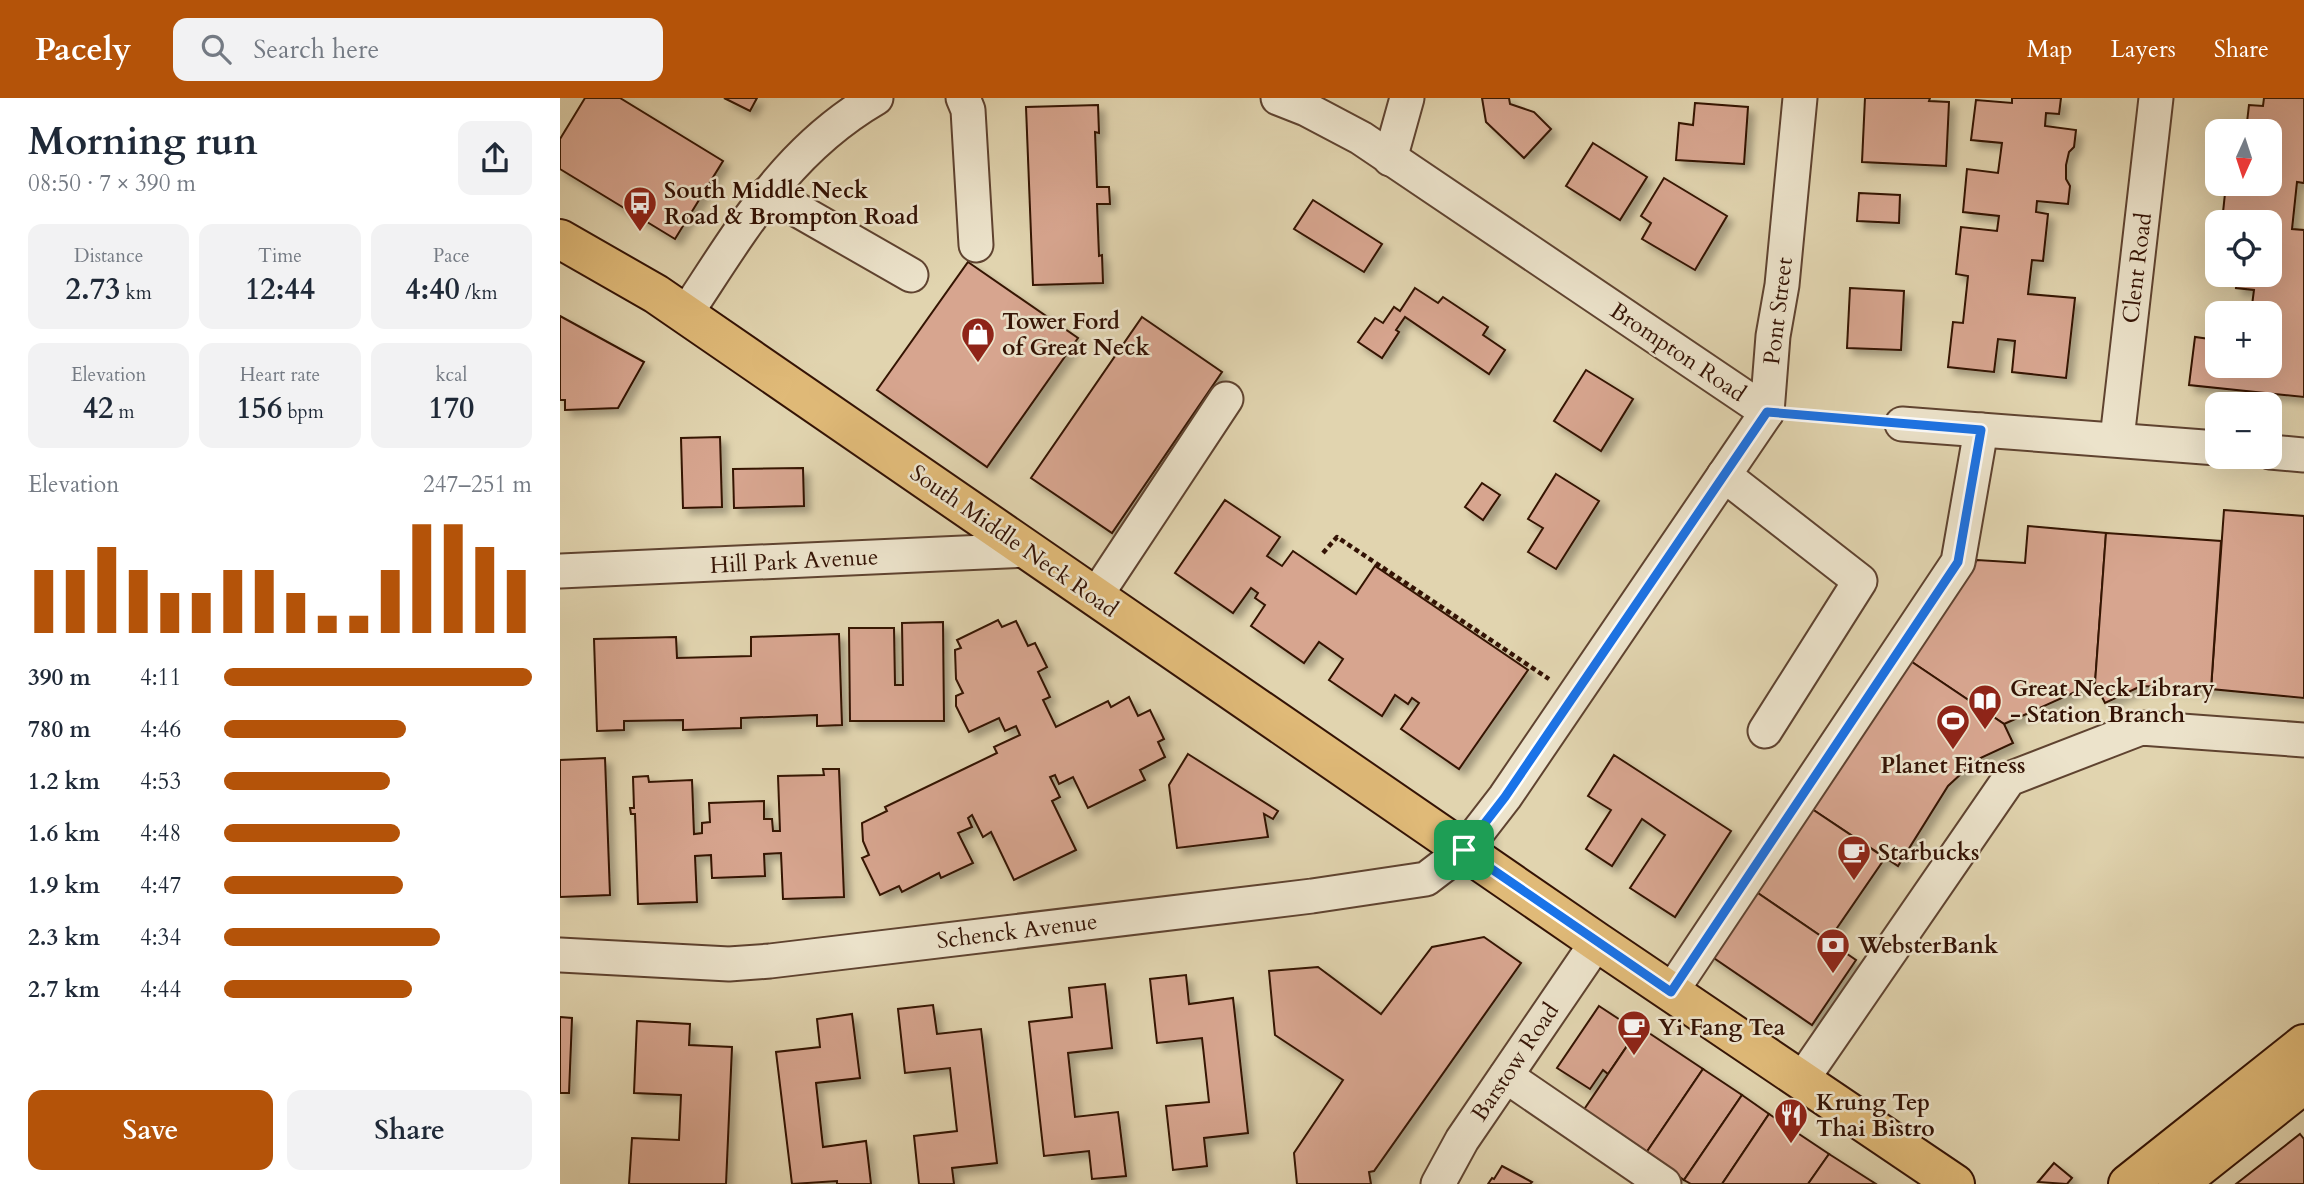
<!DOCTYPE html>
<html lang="en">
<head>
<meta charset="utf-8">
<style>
	body { margin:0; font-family:Cardo,serif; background:#f2f2f3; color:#1f2937; height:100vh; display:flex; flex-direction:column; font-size:26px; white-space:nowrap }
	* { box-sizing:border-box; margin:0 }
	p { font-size:23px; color:#747a83 }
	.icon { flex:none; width:38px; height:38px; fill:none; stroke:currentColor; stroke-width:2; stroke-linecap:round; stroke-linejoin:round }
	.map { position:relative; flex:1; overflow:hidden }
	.details { display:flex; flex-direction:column; background:#fff; width:560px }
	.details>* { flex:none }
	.needle { width:46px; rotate:183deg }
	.fabs { position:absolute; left:1645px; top:21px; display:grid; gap:14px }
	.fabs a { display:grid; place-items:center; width:77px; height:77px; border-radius:14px; background:#fff; box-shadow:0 7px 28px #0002; font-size:35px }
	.pin { position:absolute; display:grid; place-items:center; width:60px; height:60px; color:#fff; margin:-30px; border-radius:14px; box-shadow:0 4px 10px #0006 }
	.round { display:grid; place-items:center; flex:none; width:74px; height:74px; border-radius:14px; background:#f2f2f3 }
	.head { display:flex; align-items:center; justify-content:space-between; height:119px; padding:0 28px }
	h1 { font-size:38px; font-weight:700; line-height:52px }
	.metrics { display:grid; grid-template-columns:repeat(3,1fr); gap:10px; height:119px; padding:7px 28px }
	.metrics div { display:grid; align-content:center; border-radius:14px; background:#f2f2f3; text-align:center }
	.metrics b { font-size:30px; font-weight:700 }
	.metrics small { font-size:19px; font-weight:400 }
	.metrics p { font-size:19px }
	.chart { height:196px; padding:14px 28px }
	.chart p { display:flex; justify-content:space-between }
	.chart svg { width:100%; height:126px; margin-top:7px; stroke:#b45309; stroke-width:6 }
	.action { display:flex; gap:14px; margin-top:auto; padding:14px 28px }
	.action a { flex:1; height:80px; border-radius:14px; background:#b45309; color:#fff; font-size:28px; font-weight:700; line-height:80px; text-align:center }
	.action a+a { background:#f2f2f3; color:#1f2937 }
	ul { padding:0 28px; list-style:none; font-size:23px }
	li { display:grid; grid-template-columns:112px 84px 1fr; align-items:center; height:52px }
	li i { height:18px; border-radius:9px; background:#b45309 }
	header { display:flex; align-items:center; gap:42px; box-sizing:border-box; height:98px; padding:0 35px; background:#b45309; color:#fff }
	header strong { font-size:33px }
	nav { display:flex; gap:38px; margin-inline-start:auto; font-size:24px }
	.search { width:490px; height:63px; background:#f2f2f3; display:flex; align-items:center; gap:18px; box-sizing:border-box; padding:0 24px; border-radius:14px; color:#747a83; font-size:26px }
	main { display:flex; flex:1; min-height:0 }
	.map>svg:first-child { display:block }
</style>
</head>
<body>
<header>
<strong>Pacely</strong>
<div class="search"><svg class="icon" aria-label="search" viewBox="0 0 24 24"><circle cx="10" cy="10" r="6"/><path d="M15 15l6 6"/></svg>Search here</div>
<nav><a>Map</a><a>Layers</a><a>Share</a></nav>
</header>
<main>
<section class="details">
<div class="head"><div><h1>Morning run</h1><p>08:50 · 7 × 390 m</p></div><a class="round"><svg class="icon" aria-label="share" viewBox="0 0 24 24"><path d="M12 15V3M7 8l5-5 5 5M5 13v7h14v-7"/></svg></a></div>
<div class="metrics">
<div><p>Distance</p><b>2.73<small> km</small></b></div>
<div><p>Time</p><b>12:44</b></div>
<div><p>Pace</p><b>4:40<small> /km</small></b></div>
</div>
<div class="metrics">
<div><p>Elevation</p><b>42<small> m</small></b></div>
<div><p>Heart rate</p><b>156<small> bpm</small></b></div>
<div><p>kcal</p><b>170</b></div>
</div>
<div class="chart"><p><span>Elevation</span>247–251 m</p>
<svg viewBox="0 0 160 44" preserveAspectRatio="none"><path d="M5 44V22M15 44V22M25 44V14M35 44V22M45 44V30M55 44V30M65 44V22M75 44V22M85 44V30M95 44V38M105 44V38M115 44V22M125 44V6M135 44V6M145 44V14M155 44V22"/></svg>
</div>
<ul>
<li><b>390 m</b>4:11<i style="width:100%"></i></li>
<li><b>780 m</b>4:46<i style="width:59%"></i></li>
<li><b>1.2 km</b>4:53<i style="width:54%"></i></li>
<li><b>1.6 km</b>4:48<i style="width:57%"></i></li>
<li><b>1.9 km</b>4:47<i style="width:58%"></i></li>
<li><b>2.3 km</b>4:34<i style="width:70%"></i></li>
<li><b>2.7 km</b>4:44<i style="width:61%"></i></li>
</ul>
<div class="action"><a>Save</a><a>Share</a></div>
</section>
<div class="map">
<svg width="1744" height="1086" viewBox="0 0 1744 1086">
	<defs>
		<filter id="shadow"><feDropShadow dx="6" dy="6" stdDeviation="3.5" flood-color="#0004"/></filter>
	</defs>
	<rect width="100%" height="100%" fill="#e1d4af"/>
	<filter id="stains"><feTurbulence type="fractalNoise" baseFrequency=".00286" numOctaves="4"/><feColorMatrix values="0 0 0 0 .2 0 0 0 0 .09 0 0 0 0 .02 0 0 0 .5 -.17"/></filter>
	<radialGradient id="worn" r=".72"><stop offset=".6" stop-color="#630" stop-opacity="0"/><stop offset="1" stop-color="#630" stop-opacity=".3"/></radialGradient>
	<g fill="#d7a58f" stroke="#341305" stroke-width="2" filter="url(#shadow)">
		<path d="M25 0H60L163 63 115 141 0 71V41Z"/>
		<path d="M164 0H197L190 13Z"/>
		<path d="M922 0H949L950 6 974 14 991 31 964 60 926 24Z"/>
		<path d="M1305 0H1370L1369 3 1389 4 1386 68 1302 64Z"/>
		<path d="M1452 0H1501L1499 16 1486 15 1485 28 1516 32 1514 49 1509 54 1506 67V81L1510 88 1508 106 1477 103 1476 114 1488 116 1483 163 1472 162 1468 196 1515 200 1506 280 1452 274 1455 243 1438 241 1434 274 1388 269 1393 224 1403 225 1408 178 1396 176 1401 129 1437 133 1439 118 1403 114 1407 71 1438 75 1442 45 1411 42 1416 2 1452 5Z"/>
		<path d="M1704 0H1744V85L1737 84 1732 131 1744 132V299L1629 287 1635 239 1657 242V268H1710V215H1691L1694 192 1676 190 1678 177H1710V124H1662L1666 86H1710V33H1686L1689 7 1703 8Z"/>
		<path d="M1135 5 1188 9 1184 66 1116 62 1119 25 1133 27Z"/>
		<path d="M538 7 539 35 535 34 537 89H549L550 106H537L539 158 542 157 543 185 473 187 466 9Z"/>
		<path d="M1033 45 1087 79 1060 122 1006 88Z"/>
		<path d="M1104 80 1167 118 1135 172 1082 141 1091 125 1081 118Z"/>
		<path d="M1299 95 1340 97 1339 125 1297 123Z"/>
		<path d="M753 102 822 146 804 174 734 131Z"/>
		<path d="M408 164 518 240 427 369 317 292Z"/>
		<path d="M855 190 878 205 883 199 928 229 923 237 945 252 929 276 845 219 836 232 839 234 822 260 798 244 815 220 823 225 834 209 840 213Z"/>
		<path d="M1290 190 1344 193 1341 252 1287 250Z"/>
		<path d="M0 218 84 264 58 310 5 312V302H0Z"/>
		<path d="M582 219 662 274 552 435 471 380Z"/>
		<path d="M1026 272 1073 301 1041 353 994 323Z"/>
		<path d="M160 339 162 409 123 410 121 340Z"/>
		<path d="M243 370 244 408 174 410 173 371Z"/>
		<path d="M996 376 1039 403 996 471 968 454 983 430 968 421Z"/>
		<path d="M922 385 940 397 923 422 905 409Z"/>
		<path d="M665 402 720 439 707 458 722 468 733 453 796 496 815 468 968 572 899 671 841 631 859 605 852 600 848 606 835 597 822 618 769 582 783 561 759 544 744 565 691 528 705 507 695 500 698 495 691 490 673 515 615 475Z"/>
		<path d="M1664 412 1744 418V600L1651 591Z"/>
		<path d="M1468 428 1546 435 1535 585 1444 626 1349 562 1417 462 1465 465Z"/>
		<path d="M1546 435 1661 443 1651 591 1581 588 1545 605 1535 585Z"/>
		<path d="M438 522 442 529 456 523 468 548 475 545 487 569 478 574 490 599 483 602 496 629 548 603 551 609 569 599 578 618 590 612 604 641 598 644 605 659 580 672 585 682 528 710 513 679 499 686 495 677 490 679 500 699 492 703 516 752 454 782 431 734 423 739 412 717 408 720 412 729 398 735 413 765 381 780 379 775 342 794 339 788 320 797 302 760 309 757 303 743 302 725 327 713 325 709 437 655 434 649 460 637 456 628 445 633 439 620 409 634 396 608V598L403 595 396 581 395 552 401 550 397 542Z"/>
		<path d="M383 524 384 623H290L289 530H334L335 587H343L342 525Z"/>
		<path d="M279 536 282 627 257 628V617L181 620V630L123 632V622L64 623V632L37 633 34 541 116 539 117 560 191 558V539Z"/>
		<path d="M1349 562 1444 626 1453 645 1416 662 1388 688 1338 768 1249 709Z"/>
		<path d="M628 656 718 713 713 721 704 716 708 739 617 750 609 687Z"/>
		<path d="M1054 657 1171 733 1115 819 1070 790 1105 737 1082 721 1052 768 1026 751 1051 712 1028 698Z"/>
		<path d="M45 660 50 797 0 799V662Z"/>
		<path d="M263 671H279L284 799 223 801 221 755 204 756 205 778 152 780 151 757 135 758 137 804 78 806 75 716H71L70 710H74L73 679 88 678 89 684 132 682 134 736 142 735V725L150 724 149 705 204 703V721H212L213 733H220L218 678 264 677Z"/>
		<path d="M1249 709 1325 760 1268 843 1189 789Z"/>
		<path d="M1189 789 1296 862 1252 927 1145 854Z"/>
		<path d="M924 839 961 865 814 1073 809 1074 811 1086H737L734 1055 783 982 715 937 709 873 758 869 821 916 872 849Z"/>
		<path d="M626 877 629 906 673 900 688 1035 644 1040 647 1068 613 1072 606 1008 649 1004 642 940 597 945 590 881Z"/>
		<path d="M545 886 552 950 508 955 515 1019 558 1014 566 1078 532 1081 529 1053 484 1058 469 924 512 919 509 890Z"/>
		<path d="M373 907 377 936 421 931 437 1065 392 1070 394 1086H359L354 1038 397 1033 390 970 345 975 338 911Z"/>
		<path d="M1039 908 1077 933 1048 976 1043 972 1030 991 997 970Z"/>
		<path d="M292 916 300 980 256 985 263 1049 306 1043 311 1086H277V1083L232 1086 216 954 260 949 257 921Z"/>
		<path d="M0 919 12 920 9 995H0Z"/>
		<path d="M77 923 130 926 129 947 172 949 166 1086H69L72 1040 119 1042 121 997 74 995Z"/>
		<path d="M1080 929 1143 971 1086 1055 1023 1013Z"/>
		<path d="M1143 971 1182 997 1124 1082 1086 1055Z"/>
		<path d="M1182 997 1209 1016 1162 1086H1131L1124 1082Z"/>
		<path d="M1209 1016 1269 1056 1248 1086H1162Z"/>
		<path d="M1740 1036 1744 1041V1086H1676Z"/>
		<path d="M1269 1056 1316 1086H1248Z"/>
		<path d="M1494 1065 1512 1080 1507 1086 1478 1084Z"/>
		<path d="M942 1068 972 1084 970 1086H928L932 1080 934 1081Z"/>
	</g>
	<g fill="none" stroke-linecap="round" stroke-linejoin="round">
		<g stroke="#5f4330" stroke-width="37">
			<g id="minor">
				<path d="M403 0 408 12 416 147"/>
				<path d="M718 0 746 11 801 40 1207 314"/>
				<path d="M830 61 847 0"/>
				<path d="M208 95 351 177"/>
				<path d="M125 217C181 133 225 53 316 0"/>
				<path d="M1342 326 1657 350"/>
				<path d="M1557 341 1596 0"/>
				<path d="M1710 354 1744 357"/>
				<path d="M1164 377 1300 483 1205 633"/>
				<path d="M0 473 467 452"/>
				<path d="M535 499 666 301"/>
				<path d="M0 857 169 866 210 863 752 798 866 781 904 752 945 699 1207 314 1213 238 1222 187 1240 0"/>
				<path d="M1111 894 1398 464 1421 332"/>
				<path d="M946 978 1104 1086"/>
				<path d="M1241 983 1449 681 1581 630 1744 642"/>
				<path d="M878 1086 902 1042 1037 844"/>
			</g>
		</g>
		<g stroke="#341305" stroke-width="42">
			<g id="major">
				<path d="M0 141 96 196 1037 844 1395 1086"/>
				<path d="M1568 1086 1744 946"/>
				<path d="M1618 1086 1744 986"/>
			</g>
		</g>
		<g stroke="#341305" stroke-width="4.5" stroke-dasharray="5 3.5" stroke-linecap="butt">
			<path d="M1234 317 1313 324"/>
			<path d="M763 455 777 439 989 581"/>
		</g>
		<use href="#minor" stroke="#ece3cb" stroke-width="33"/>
		<use href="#major" stroke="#e0ba78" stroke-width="38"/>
	</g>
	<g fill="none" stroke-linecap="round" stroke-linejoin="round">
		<g stroke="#fff" stroke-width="14">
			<path id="route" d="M1207 314 1421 332 1398 464 1111 894 904 752 945 699Z"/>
		</g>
		<use href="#route" stroke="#1a73e8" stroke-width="9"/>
	</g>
	<defs>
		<g id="bus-pin" transform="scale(1.75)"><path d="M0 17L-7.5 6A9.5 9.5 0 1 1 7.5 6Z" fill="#8f2418" stroke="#ece3cb"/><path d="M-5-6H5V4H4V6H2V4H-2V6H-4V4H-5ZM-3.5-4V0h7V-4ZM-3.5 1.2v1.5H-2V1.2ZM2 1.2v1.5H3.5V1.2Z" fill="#fff"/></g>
		<g id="shop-pin" transform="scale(1.75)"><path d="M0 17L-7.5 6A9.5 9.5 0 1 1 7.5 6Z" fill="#8f2418" stroke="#ece3cb"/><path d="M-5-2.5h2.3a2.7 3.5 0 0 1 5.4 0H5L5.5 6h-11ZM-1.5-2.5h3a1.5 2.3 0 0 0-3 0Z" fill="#fff"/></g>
		<g id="library-pin" transform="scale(1.75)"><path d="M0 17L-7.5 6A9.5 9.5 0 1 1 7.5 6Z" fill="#8f2418" stroke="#ece3cb"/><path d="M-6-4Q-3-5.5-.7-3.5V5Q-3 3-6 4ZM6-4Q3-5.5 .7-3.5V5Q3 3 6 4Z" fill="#fff"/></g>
		<g id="stadium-pin" transform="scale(1.75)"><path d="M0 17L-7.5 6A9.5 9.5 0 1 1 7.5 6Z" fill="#8f2418" stroke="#ece3cb"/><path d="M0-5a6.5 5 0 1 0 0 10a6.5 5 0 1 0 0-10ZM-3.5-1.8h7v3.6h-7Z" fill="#fff"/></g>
		<g id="cafe-pin" transform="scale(1.75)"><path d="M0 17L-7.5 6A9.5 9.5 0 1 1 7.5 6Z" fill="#8f2418" stroke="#ece3cb"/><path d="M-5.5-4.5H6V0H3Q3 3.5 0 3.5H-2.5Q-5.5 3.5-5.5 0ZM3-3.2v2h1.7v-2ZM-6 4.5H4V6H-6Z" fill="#fff"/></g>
		<g id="bank-pin" transform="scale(1.75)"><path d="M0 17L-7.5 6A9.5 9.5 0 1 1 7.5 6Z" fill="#8f2418" stroke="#ece3cb"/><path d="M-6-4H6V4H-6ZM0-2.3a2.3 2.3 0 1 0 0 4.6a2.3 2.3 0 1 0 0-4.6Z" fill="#fff"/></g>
		<g id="restaurant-pin" transform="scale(1.75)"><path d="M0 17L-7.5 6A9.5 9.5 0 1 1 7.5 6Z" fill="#8f2418" stroke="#ece3cb"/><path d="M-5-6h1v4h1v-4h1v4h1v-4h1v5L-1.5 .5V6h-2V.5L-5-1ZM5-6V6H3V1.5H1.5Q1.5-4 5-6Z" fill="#fff"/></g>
	</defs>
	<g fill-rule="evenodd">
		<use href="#bus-pin" x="80" y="105"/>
		<use href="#shop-pin" x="418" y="236"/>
		<use href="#library-pin" x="1425" y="603"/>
		<use href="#stadium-pin" x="1393" y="623"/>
		<use href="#cafe-pin" x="1294" y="754"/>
		<use href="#bank-pin" x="1273" y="847"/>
		<use href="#cafe-pin" x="1074" y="929"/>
		<use href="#restaurant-pin" x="1231" y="1017"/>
	</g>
	<g text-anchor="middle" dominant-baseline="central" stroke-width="5" stroke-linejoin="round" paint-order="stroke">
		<g font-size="23" font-weight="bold" fill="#341305" stroke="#ece3cb" text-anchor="start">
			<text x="104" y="92">South Middle Neck<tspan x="104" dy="26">Road &amp; Brompton Road</tspan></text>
			<text x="442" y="223">Tower Ford<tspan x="442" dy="26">of Great Neck</tspan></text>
			<text x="1450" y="590">Great Neck Library<tspan x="1450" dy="26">- Station Branch</tspan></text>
			<text x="1393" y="667" text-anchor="middle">Planet Fitness</text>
			<text x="1318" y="754">Starbucks</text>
			<text x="1298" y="847">WebsterBank</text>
			<text x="1098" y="929">Yi Fang Tea</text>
			<text x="1256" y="1004">Krung Tep<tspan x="1256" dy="26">Thai Bistro</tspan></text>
		</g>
		<g font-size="23" fill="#341305" stroke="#ece3cb">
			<text transform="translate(1577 170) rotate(-83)">Clent Road</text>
			<text transform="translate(1218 213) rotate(-83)">Pont Street</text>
			<text transform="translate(1118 254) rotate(34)">Brompton Road</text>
			<text transform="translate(454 443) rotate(35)">South Middle Neck Road</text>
			<text transform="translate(234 463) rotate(-3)">Hill Park Avenue</text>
			<text transform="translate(457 833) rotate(-7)">Schenck Avenue</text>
			<text transform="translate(955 964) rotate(-56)">Barstow Road</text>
		</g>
	</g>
	<rect width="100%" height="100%" filter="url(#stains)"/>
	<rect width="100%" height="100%" fill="url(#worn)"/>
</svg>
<div class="fabs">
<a><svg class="needle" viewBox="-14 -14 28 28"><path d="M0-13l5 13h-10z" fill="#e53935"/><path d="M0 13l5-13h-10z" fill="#747a83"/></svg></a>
<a><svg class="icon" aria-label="locate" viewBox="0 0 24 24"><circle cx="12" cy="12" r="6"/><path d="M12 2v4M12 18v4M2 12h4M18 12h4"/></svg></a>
<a>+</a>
<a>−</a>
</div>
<div class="pin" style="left:904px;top:752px;background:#1e9e55"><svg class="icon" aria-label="arrive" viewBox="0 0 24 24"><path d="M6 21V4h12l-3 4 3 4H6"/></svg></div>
</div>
</main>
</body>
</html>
